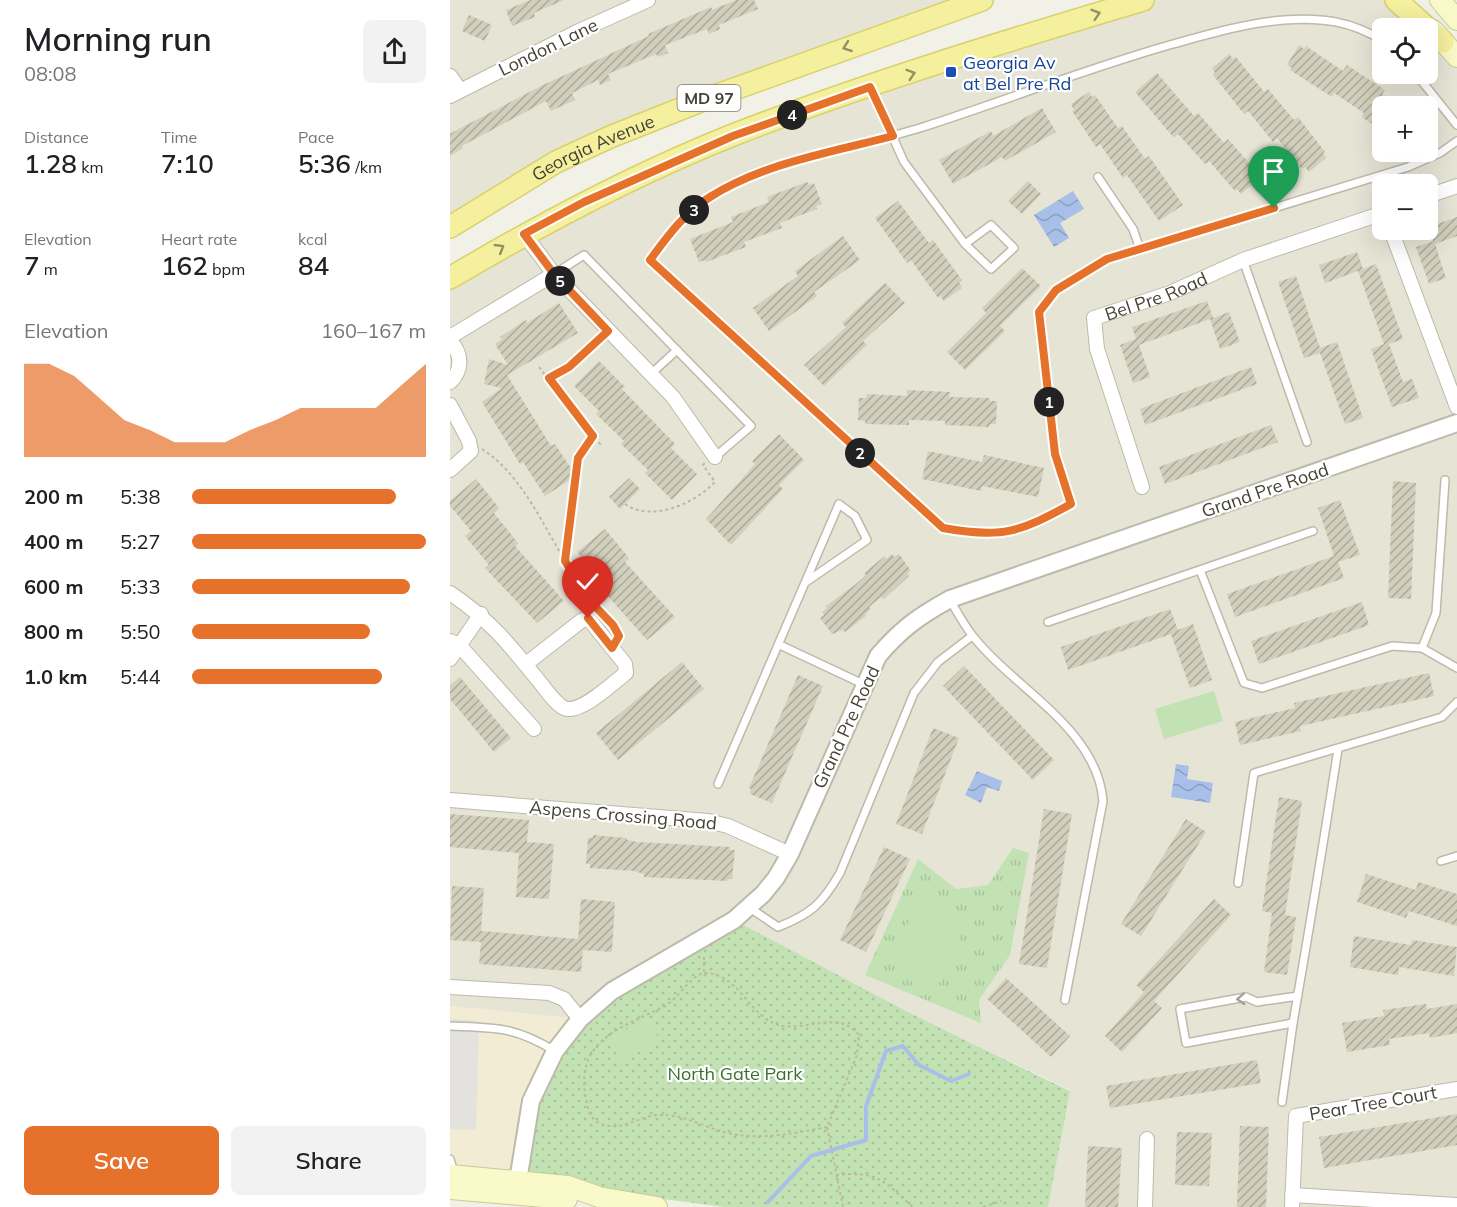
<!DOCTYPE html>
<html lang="en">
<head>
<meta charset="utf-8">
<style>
	body { margin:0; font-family:Mulish,sans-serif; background:#f2f2f2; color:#202124; height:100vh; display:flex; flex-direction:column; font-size:22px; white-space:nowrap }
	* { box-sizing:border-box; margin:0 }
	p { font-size:20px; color:#757577 }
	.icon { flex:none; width:33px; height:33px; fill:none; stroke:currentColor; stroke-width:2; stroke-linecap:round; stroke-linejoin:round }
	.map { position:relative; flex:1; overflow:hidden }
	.side { display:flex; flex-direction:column; background:#fff; width:450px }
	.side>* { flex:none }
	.buttons { position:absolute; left:922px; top:18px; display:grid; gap:12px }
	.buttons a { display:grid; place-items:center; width:66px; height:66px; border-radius:9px; background:#fff; box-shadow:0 6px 24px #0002; font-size:30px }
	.pin { position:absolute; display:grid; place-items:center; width:51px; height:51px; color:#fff; margin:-62px -26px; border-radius:50% 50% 50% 0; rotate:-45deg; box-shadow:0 0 6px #0007 }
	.pin .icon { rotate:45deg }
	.km { position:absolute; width:30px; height:30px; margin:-15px; border-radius:50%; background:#222; color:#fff; font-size:16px; line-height:30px; text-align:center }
	.round { display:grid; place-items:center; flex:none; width:63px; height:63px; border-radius:9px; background:#f2f2f2 }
	.headline { display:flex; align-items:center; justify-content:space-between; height:102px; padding:0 24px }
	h1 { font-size:33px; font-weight:600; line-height:45px }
	.stats { display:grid; grid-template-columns:repeat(3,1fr); gap:9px; height:102px; padding:6px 24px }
	.stats div { display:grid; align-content:center }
	.stats b { font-size:26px; font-weight:600 }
	.stats small { font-size:16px; font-weight:400 }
	.stats p { font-size:16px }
	.chart { height:168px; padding:12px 24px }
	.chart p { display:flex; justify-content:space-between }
	.chart svg { width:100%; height:108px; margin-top:6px; fill:#e6712a; opacity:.7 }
	.action { display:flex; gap:12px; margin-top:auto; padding:12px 24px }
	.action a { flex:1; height:69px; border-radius:9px; background:#e6712a; color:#fff; font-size:24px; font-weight:600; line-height:69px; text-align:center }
	.action a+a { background:#f2f2f2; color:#202124 }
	ul { padding:0 24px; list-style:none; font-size:20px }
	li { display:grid; grid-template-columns:96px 72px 1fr; align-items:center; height:45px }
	li i { height:15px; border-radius:8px; background:#e6712a }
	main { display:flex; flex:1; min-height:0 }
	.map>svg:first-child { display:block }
</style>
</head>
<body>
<main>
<section class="side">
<div class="headline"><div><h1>Morning run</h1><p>08:08</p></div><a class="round"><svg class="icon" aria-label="share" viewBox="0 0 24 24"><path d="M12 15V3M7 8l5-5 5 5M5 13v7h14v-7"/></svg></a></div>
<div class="stats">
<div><p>Distance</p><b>1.28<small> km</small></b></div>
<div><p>Time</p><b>7:10</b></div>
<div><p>Pace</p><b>5:36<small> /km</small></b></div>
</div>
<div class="stats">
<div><p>Elevation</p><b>7<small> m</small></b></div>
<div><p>Heart rate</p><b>162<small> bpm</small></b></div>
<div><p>kcal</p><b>84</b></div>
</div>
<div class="chart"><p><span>Elevation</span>160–167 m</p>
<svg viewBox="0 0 160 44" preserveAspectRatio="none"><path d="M0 44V6L10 6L20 11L30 20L40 29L50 33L60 38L70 38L80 38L90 33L100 29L110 24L120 24L130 24L140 24L150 15L160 6V44z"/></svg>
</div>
<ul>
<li><b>200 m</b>5:38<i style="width:87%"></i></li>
<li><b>400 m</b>5:27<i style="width:100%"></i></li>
<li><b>600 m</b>5:33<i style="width:93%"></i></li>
<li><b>800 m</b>5:50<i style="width:76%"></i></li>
<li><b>1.0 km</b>5:44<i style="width:81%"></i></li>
</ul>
<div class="action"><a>Save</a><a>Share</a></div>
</section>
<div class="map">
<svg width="1007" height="1207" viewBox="0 0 1007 1207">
	<defs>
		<pattern id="grass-tufts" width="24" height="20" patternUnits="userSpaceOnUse" patternTransform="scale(1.5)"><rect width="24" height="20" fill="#c2e2b3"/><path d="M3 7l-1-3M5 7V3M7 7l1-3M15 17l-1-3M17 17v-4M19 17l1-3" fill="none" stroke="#a8c39b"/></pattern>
		<pattern id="park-dots" width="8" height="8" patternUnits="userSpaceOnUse" patternTransform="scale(1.5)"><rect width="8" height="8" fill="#c2e2b3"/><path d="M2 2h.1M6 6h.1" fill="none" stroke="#a8c39b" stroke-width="1.8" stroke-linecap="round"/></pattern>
		<pattern id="water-waves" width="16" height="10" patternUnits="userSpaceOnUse" patternTransform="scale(1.5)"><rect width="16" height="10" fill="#a8c0e9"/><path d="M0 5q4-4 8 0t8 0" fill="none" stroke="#8a9ebe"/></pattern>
		<pattern id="building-hatch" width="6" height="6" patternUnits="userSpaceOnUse" patternTransform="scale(1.5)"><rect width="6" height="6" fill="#d2cfbd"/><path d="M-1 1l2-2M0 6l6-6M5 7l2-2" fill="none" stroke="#acaa9a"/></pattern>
	</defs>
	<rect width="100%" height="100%" fill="#f2f1e7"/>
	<g fill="#e5e4d5" fill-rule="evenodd">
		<path d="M0 0H532L248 102 0 227Z"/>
		<path d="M693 0H948L1007 45V1207H598L620 1090 454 1010 130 1019 0 1006V278L283 136ZM933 28H978V74H933ZM933 106H978V152H933ZM933 184H978V230H933Z"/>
	</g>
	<path fill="#f2ecd4" d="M0 1006 130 1019 69 1180 0 1175Z"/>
	<path fill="url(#grass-tufts)" d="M563 848 579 853 560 955 529 1000 531 1023 415 975 468 859 506 889 538 885Z"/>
	<path fill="url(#park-dots)" d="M284 920 454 1010 620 1091 598 1207H274L69 1180 81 1101 130 1019Z"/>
	<g fill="#c2e2b3">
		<path d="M764 691 773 721 714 739 705 709Z"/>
		<path d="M468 898 517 919 491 983 441 963Z"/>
		<path d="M199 1018 210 1041 170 1061 158 1038Z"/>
	</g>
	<path fill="#e3e2de" d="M0 1019 29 1021 26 1130 0 1129Z"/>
	<g fill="url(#water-waves)">
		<path d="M623 191 634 209 610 223 619 238 604 247 584 215Z"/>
		<path d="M726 764 739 766 737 779 763 783 760 803 721 797Z"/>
		<path d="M527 771 552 781 549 791 537 787 531 803 515 795Z"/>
	</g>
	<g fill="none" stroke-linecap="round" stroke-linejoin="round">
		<path stroke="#a8c0e9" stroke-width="4" d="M318 1202 361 1156 416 1140V1106L436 1051 453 1046 469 1065 501 1081 519 1074"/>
	</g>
	<g fill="url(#building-hatch)">
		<path d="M80 0H114L84 13 85 17 62 26 56 10Z"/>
		<path d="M286 0H304L308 9 269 25 270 29 259 34 257 29 215 45 218 53 208 57 206 54 158 74 161 80 150 85 148 80 122 93 125 100 101 111 96 101 12 146 13 148 0 156V134L3 132 91 86 199 36 198 34 261 7 262 10Z"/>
		<path d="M19 15 42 25 35 41 12 31Z"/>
		<path d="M849 45 854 49 856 46 893 71 897 65 935 90 932 95 951 106H933V131L912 117 914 113 884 93 882 97 840 70 842 68 837 65Z"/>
		<path d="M779 54 783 59 786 57 814 92 818 89 844 120 848 117 875 152 873 153 876 158 859 172 855 167 852 169 827 138 823 142 798 111 794 114 763 75 765 73 762 68Z"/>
		<path d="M707 73 744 116 748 113 774 143 778 139 807 172 805 174 809 179 791 194 787 189 785 191 759 161 755 164 728 134 724 138 685 92Z"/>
		<path d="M639 92 642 97 645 95 668 128 672 126 695 159 699 156 733 205 709 221 677 175 673 178 650 144 646 147 622 111 624 110 621 104Z"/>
		<path d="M592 108 606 132 555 161 552 157 503 184 489 160 541 131 543 136Z"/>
		<path d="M578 181 591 194 572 214 558 201Z"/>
		<path d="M357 182 359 185 364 183 372 204 366 206 367 209 330 223 332 228 294 242 296 247 256 262 255 260 249 262 240 239 283 222 281 217 319 202 317 197Z"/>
		<path d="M448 201 479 243 483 240 512 280 509 282 512 288 494 301 490 296 488 298 461 260 457 263 425 218Z"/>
		<path d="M1007 217V236L985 244 996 278 979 284 966 247 983 241 978 227Z"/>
		<path d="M393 236 410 260 364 292 367 296 319 331 303 308 348 276 345 271Z"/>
		<path d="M907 252 913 269 926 264 953 339 939 344 953 382 962 379 969 398 942 407 921 349 934 344 908 271 875 283 869 265Z"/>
		<path d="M572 268 591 286 550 326 555 331 515 370 497 352 536 313 532 308Z"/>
		<path d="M846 276 870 348 887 342 913 418 895 424 870 353 854 358 828 282Z"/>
		<path d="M435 283 455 303 413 341 417 345 374 386 354 365 396 327 392 323Z"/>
		<path d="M757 301 763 318 779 312 790 342 770 349 760 319 689 345 700 377 683 383 670 345 686 339 682 327Z"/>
		<path d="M109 303 128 333 57 375 101 446 105 444 126 476 95 496 73 462 70 464 32 402 52 388 34 384 39 359 58 365 45 344 52 339 50 337 76 320 77 323Z"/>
		<path d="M149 361 175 387 172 389 225 444 221 448 247 474 222 500 195 473 198 470 171 444 174 441 146 414 149 411 124 386Z"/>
		<path d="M801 367 807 384 695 425 690 409Z"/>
		<path d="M457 390 500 392 499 397 540 398V401H547L546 424H540L539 427 495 425V421L459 420V425L415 424V421L408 420 409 398H416L417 394 457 396Z"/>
		<path d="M821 425 828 442 715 484 709 467Z"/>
		<path d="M329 434 354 460 329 485 333 489 281 545 256 519 305 464 302 461Z"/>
		<path d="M478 451 532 462 534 455 594 468 588 497 532 486 531 491 472 479Z"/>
		<path d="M179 478 190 489 170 509 159 497Z"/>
		<path d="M26 479 49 508 44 513 68 543 65 546 114 601 87 623 35 568 39 565 15 536 21 531 0 506V501Z"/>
		<path d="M943 481 966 483 961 599 938 598Z"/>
		<path d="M890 500 910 555 888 562 894 578 785 617 777 594 884 556 868 508Z"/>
		<path d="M155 529 179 558 175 562 225 617 197 640 147 584 151 580 127 552Z"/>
		<path d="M442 554 444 557 449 554 461 571 457 574 459 576 434 599 431 597 419 607 421 609 415 614 416 616 395 632 393 630 382 634 370 618 374 615 372 612 377 608 376 606 406 584 416 575 414 573 435 556 436 559Z"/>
		<path d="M912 602 919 625 809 664 801 641Z"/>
		<path d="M720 609 728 630 743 624 762 680 740 688 721 634 618 670 611 647Z"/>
		<path d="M232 662 254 689 168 760 146 733Z"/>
		<path d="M514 666 604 760 583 780 493 686Z"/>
		<path d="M979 673 984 696 850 726 851 731 790 745 785 722 845 708 844 703Z"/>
		<path d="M348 675 373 686 322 803 300 794 301 789 299 788Z"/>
		<path d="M10 677 61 738 44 752 0 699V685Z"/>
		<path d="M483 728 509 738 472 834 446 824Z"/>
		<path d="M829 797 852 801 835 915 846 917 837 975 814 972 822 913 812 911Z"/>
		<path d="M594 809 622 814 597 968 569 964Z"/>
		<path d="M0 814 79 820 77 842 104 844 99 899 66 897 69 853 0 847Z"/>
		<path d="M736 819 756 832 691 936 671 924Z"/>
		<path d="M143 835 177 838V840L187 842 280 847V850H285L282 879H278L277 881 194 877V874L184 871 140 868V864H136L138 838H143Z"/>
		<path d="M434 847 460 859 416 952 390 940Z"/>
		<path d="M916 874 966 890 968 882 1007 894V926L959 911 956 918 907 902Z"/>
		<path d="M2 886 34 888 31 931 128 939 131 899 165 902 162 952 133 950 131 972 29 964 31 942 0 940Z"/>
		<path d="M764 899 781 915 704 1001 712 1008 672 1052 655 1036 694 992 686 985Z"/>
		<path d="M904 936 961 945 962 940 1007 947 1004 976 949 967 948 975 900 967Z"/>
		<path d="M556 978 620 1036 601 1057 537 999Z"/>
		<path d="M976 1004 977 1009 1007 1004V1033L980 1038 979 1033 939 1039 940 1045 897 1052 892 1023 934 1016 933 1010Z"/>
		<path d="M807 1060 811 1083 660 1108 656 1086Z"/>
		<path d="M1007 1114V1145L874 1168 869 1137Z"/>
		<path d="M790 1126 819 1127 816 1207H787Z"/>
		<path d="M727 1132 762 1133 759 1186 725 1185Z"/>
		<path d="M638 1146 672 1148 668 1207H635Z"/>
	</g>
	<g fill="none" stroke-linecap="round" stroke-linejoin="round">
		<g stroke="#bcbaaa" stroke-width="10">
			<g id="service">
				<path d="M933 41C902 21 870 17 834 20 796 23 759 34 723 44 638 68 557 100 473 127 408 148 315 159 259 198 235 214 217 237 199 260L493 528C552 539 569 532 621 504L605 455 589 312 606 290 657 259 958 167 990 153 1007 141"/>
				<path d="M966 74 1007 125"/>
				<path d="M421 89 454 162 515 244 541 269 564 248 541 225 515 244"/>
				<path d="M648 177 683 229 690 249"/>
				<path d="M793 260 857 442"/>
				<path d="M104 274 134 255 301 426 265 457"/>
				<path d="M202 373 227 350"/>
				<path d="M750 570 794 683 812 688 942 646 972 648 1007 668"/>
				<path d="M500 600C507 612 514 625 522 635 563 688 647 728 653 801L615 1000"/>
				<path d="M598 622 863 531"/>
				<path d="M330 645 413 684"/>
				<path d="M972 648 986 613 995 480"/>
				<path d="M268 784 389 504 405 516 417 540 356 582"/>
				<path d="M991 861 1007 856"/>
				<path d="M788 883 804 773 992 717 1007 702"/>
				<path d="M300 908 328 927C361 914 372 904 390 873L464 693 488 662 522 636"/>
				<path d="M848 996 807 1002 796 997 730 1009 736 1043 843 1023C859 931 874 840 888 749"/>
				<path d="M0 1026C47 1028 63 1026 105 1051"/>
				<path d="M832 1102 843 1023"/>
				<path d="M0 1159 4 1173"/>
			</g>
		</g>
		<g stroke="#bcbaaa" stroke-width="16">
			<g id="minor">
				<path d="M0 76 10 90"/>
				<path d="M0 96 127 32 198 0"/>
				<path d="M978 196 1007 186"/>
				<path d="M941 230 1007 407"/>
				<path d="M74 234 104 274 223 397 265 457"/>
				<path d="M0 337 104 274"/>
				<path d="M0 341C12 353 13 370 0 382"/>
				<path d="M0 405 19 441 21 451 0 470"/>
				<path id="s1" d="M692 487 647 349 644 318 720 293 793 260 933 213"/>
				<path d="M0 593C39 619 59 644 88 680 95 688 107 707 117 709 134 711 163 683 176 673L175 664 138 618 131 621 76 664"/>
				<path d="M0 641 9 645 84 729"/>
				<path d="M0 659 31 614"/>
				<path d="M0 800 258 821 278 826 340 854"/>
				<path d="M0 987 99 993 114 999 130 1019"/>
				<path d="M842 1195 1007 1205"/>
				<path d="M695 1207 697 1139"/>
				<path d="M842 1207 846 1116 1007 1089"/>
			</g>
		</g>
		<g stroke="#bcbaaa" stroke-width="20">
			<path id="tertiary" d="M66 1193 81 1101 105 1051 130 1019 162 991 284 920 313 894 326 878 340 854 428 656C451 629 469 616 500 599L1007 423"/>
		</g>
		<g stroke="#cac998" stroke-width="22">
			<g id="secondary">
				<path d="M990 0 1007 20"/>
				<path d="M983 30 1007 57"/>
				<path d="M0 1175 118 1186 149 1197 207 1207"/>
				<path d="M0 1189 117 1199"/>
			</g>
		</g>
		<g stroke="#d8d16e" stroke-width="24">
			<g id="primary">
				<path d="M946 0 977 28"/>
				<path d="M978 29 993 42"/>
				<path id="s2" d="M0 227 106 162 160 137 248 102 532 0"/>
				<path d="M0 278C91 224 185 174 283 135 417 83 556 41 693 0"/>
			</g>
		</g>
		<g stroke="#bdb99d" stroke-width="2" stroke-dasharray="3 3" stroke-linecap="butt">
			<path d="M89 367 151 445"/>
			<path d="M100 377 119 367 150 339"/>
			<path d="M32 449C83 481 107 563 147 608"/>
			<path d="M175 504C202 523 245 503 265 482L253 465 255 463"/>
			<path d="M115 559 128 457 143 436"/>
			<path d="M153 615 166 631"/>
			<path d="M254 957V973"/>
			<path d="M377 1127C346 1133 313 1140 282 1134 256 1129 237 1114 208 1115 189 1116 172 1132 151 1124 140 1120 138 1109 136 1099 124 1039 172 1028 215 1006 228 999 242 973 256 973 291 975 301 1021 333 1026 360 1030 389 1010 409 1035L407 1055 377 1127 393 1207"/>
			<path d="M386 1175C429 1171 432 1180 463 1207"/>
			<path d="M533 1207 551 1201"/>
		</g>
		<use href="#service" stroke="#fff" stroke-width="7"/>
		<use href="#minor" stroke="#fff" stroke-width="14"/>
		<use href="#tertiary" stroke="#fff" stroke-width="16"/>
		<use href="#secondary" stroke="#f9f9c9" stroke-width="20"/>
		<use href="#primary" stroke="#f5f09d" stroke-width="21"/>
	</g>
	<defs><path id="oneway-chevron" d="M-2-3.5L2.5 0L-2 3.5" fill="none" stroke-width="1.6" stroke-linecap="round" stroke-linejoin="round" transform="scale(1.5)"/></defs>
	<g stroke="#949064">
		<use href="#oneway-chevron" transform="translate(646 14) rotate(-17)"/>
		<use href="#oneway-chevron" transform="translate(397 47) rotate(160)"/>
		<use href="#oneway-chevron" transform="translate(461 74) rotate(-18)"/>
		<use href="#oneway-chevron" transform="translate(50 248) rotate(-31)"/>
	</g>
	<use stroke="#a2a09a" href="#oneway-chevron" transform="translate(791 999) rotate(177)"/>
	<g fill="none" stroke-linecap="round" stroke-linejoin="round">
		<g stroke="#fff" stroke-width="12">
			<path id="route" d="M138 618 162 648 169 636 163 625 139 600 115 561 128 458 143 436 99 378 119 367 158 331 104 274 74 234 134 202 283 136 420 87 443 136C382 152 314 163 260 197 235 212 217 237 200 260L493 528C552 539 570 532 621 504L605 454 589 312 606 290 657 259 824 208"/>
		</g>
		<use href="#route" stroke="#e6712a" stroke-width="8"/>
	</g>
	<rect fill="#1a4fb4" stroke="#fff" stroke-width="2" x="495" y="66" width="12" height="12" rx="3"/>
	<g text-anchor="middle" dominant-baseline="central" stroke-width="4.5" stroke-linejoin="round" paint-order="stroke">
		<rect fill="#fff" stroke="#7c7b72" stroke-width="1.5" x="227.5" y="85" width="63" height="26" rx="4.5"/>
		<g font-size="16" font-weight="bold" fill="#444236">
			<text x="259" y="98">MD 97</text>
		</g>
		<g font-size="18" fill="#444236" stroke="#fff">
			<text transform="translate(98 47) rotate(-26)">London Lane</text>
			<text stroke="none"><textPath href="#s2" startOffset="164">Georgia Avenue</textPath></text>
			<text stroke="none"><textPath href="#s1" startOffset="242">Bel Pre Road</textPath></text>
			<text transform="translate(815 490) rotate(-19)">Grand Pre Road</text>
			<text transform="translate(396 727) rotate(-65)">Grand Pre Road</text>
			<text transform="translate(173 815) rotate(5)">Aspens Crossing Road</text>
			<text transform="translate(923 1103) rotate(-10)">Pear Tree Court</text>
		</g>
		<g font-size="18" fill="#164399" stroke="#fff" text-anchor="start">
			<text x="513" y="62">Georgia Av<tspan x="513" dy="21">at Bel Pre Rd</tspan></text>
		</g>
		<g font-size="18" fill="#39702f" stroke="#fff">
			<text x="285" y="1073">North Gate Park</text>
		</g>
	</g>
</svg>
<div class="buttons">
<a><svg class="icon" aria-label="locate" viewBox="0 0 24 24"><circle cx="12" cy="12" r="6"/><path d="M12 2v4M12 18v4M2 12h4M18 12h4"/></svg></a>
<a>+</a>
<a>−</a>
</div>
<div class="pin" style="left:824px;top:208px;background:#1e9e55"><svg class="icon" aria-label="arrive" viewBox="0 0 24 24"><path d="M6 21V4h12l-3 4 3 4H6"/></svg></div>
<div class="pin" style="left:138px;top:618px;background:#d93025"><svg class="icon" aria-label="check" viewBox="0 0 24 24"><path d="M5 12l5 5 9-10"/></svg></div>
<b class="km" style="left:599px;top:402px">1</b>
<b class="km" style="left:410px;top:453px">2</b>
<b class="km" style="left:244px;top:210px">3</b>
<b class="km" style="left:342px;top:115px">4</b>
<b class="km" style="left:110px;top:281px">5</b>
</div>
</main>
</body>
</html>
